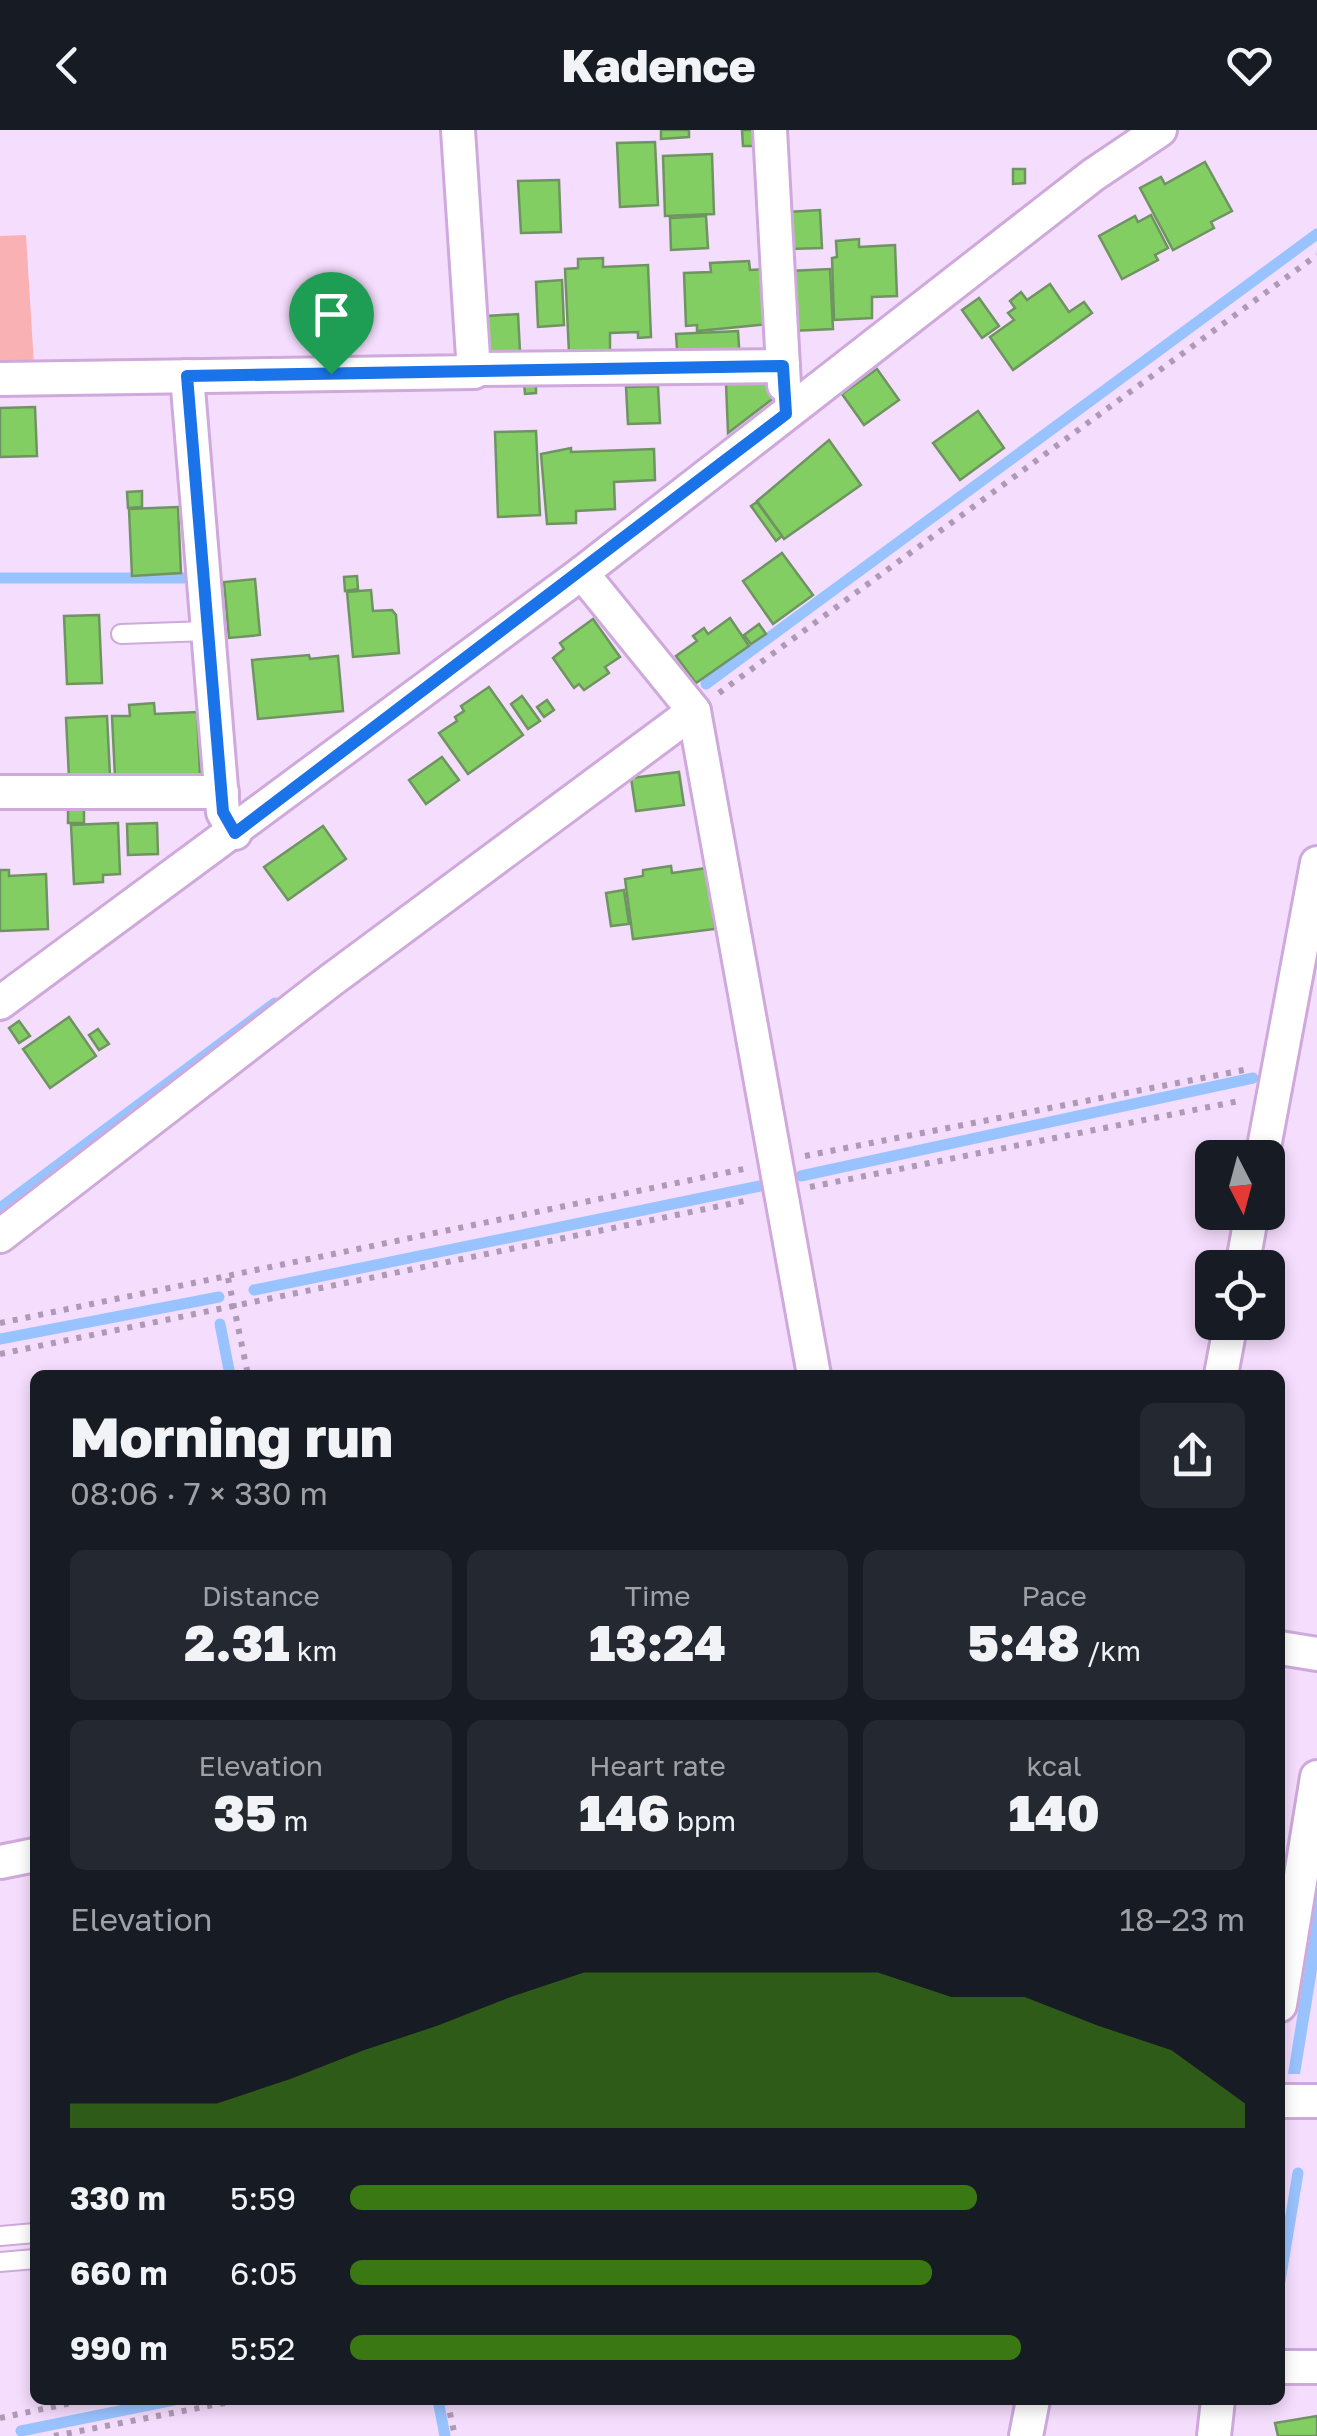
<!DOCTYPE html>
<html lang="en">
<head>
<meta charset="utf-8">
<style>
	body { margin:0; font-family:"Golos Text",sans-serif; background:#242831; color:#f1f3f6; height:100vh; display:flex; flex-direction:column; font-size:38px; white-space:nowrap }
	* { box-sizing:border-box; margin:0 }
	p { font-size:32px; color:#9ea1a6 }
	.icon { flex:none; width:55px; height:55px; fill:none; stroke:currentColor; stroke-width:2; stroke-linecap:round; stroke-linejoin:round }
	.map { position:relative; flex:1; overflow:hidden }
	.details { position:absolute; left:30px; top:1240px; width:1255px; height:1035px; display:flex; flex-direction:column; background:#171b24; border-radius:15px; box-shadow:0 5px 15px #0003 }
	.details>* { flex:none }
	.needle { width:65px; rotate:174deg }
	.tools { position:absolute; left:1195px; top:1010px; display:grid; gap:20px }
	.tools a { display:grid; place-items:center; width:90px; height:90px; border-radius:15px; background:#171b24; box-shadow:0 5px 15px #0003; font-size:50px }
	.pin { position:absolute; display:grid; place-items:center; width:85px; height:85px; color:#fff; margin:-102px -42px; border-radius:50% 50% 50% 0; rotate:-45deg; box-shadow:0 0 10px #0007 }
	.pin .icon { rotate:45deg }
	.round { display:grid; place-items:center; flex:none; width:105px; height:105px; border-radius:15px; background:#242831 }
	.overview { display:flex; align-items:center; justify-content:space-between; height:170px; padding:0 40px }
	h1 { font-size:55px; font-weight:800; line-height:75px }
	.stats { display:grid; grid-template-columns:repeat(3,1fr); gap:15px; height:170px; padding:10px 40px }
	.stats div { display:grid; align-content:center; border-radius:15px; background:#242831; text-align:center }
	.stats b { font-size:50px; font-weight:800 }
	.stats small { font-size:28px; font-weight:400 }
	.stats p { font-size:28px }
	.chart { height:280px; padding:20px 40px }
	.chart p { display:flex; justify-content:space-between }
	.chart svg { width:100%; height:180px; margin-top:10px; fill:#397813; opacity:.7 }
	ul { padding:0 40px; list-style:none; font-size:32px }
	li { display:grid; grid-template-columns:160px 120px 1fr; align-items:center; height:75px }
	li i { height:25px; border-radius:12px; background:#397813 }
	header { display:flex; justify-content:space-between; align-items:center; height:130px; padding:0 40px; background:#171b24; font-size:45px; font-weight:800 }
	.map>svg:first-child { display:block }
</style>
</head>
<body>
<header><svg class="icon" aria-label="back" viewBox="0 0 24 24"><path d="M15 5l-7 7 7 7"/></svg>Kadence<svg class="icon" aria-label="heart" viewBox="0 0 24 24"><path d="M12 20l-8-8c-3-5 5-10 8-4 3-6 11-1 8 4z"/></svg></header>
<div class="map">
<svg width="1317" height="2306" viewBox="0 0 1317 2306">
	<rect width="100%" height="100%" fill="#f5ddfd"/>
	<path fill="#fab1b3" d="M26 105 34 235H0V106Z"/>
	<path fill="#99c3ff" d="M1317 1763V1840L1300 1944H1288Z"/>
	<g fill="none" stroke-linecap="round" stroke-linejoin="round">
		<g stroke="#99c3ff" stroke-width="11">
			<path d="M0 448H191"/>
			<path d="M706 554 1317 104"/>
			<path d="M801 1046 1253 948"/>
			<path d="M0 1078 275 873"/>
			<path d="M254 1160 760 1056"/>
			<path d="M220 1194 230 1245"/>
			<path d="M0 1209 219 1167"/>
			<path d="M1280 2151 1298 2043"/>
			<path d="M438 2270 445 2306"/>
			<path d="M21 2301 174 2270"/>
		</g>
	</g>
	<g fill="#83ce62" stroke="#6f9361" stroke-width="2.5">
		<path d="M661 0H689V7L661 9Z"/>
		<path d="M742 0H762V16H743Z"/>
		<path d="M655 12 658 75 620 77 617 13Z"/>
		<path d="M712 24 714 84 665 86 663 26Z"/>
		<path d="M1205 32 1232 81 1211 92 1214 98 1173 120 1140 58 1161 47 1165 54Z"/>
		<path d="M1013 39H1025V53L1013 54Z"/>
		<path d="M559 50 561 102 521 103 518 51Z"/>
		<path d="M820 80 822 118 789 119 787 82Z"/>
		<path d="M1151 85 1168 118 1155 125 1158 130 1122 149 1099 106 1135 86 1138 92Z"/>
		<path d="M706 86 708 118 671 120 670 88Z"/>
		<path d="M859 109V117L895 115 897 166 872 167V188L834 190 832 128 837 127 836 111Z"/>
		<path d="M603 128V137L648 135 651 207 638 208V202L610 203V221L569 223 565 139 578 138V129Z"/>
		<path d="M749 131 750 140 768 139 770 194 697 201V195L686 196 684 143 711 142 710 133Z"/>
		<path d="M830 139 833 199 792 201 789 141Z"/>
		<path d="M562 150 564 195 538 197 536 152Z"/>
		<path d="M1050 154 1069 182 1084 172 1092 183 1013 240 990 207 1014 190 1008 183 1015 178 1010 171 1021 162 1027 170Z"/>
		<path d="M979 168 999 196 982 208 962 180Z"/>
		<path d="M518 184 520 222 489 223 487 186Z"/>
		<path d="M738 201 740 231 678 234 676 204Z"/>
		<path d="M877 239 899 270 864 295 842 264Z"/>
		<path d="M775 251V267L728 303 726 253Z"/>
		<path d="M536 252V263L525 264 524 253Z"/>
		<path d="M658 256 660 293 628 294 626 257Z"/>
		<path d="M35 277 37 326 0 327V278Z"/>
		<path d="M978 281 1004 318 960 350 933 313Z"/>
		<path d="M536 301 540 385 498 387 495 302Z"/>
		<path d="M829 310 861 355 784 409 757 371Z"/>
		<path d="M571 318V322L654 319 655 350 614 352 615 379 576 381V393L547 394 541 324Z"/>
		<path d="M142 361V377L128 378 127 362Z"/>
		<path d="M757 372 782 406 776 411 751 376Z"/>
		<path d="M178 377 181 443 132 446 129 379Z"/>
		<path d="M782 423 813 465 773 494 743 451Z"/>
		<path d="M357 446 358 459 345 461 344 447Z"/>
		<path d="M255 449 260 505 229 508 224 452Z"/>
		<path d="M371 460 373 481 392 480 396 485 399 523 353 527 347 462Z"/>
		<path d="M99 485 102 553 67 554 64 486Z"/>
		<path d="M730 488 749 516 696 553 676 526 697 511 693 506 704 498 708 504Z"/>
		<path d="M593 489 620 527 605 537 609 543 584 560 579 554 574 558 553 528 564 519 560 513Z"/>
		<path d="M759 494 766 504 751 514 744 505Z"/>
		<path d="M309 525 310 529 338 526 343 581 258 589 252 530Z"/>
		<path d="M489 557 523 605 468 644 439 603 457 591 455 587 464 581 461 576Z"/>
		<path d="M522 566 540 591 528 599 511 574Z"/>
		<path d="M547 570 554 580 544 587 537 577Z"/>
		<path d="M154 573 155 584 197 582 200 644 115 647 112 586H130L129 575Z"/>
		<path d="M107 586 110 646 69 648 66 588Z"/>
		<path d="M442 627 459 650 426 674 409 650Z"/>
		<path d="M679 642 684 675 636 681 631 648Z"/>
		<path d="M84 676V693H68V677Z"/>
		<path d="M118 693 120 744 103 745V752L74 754 71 695Z"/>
		<path d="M157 693 158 724 128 725 127 694Z"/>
		<path d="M323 696 346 729 288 770 264 737Z"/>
		<path d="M671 736 672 743 707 738 715 799 633 809 625 749 643 746V740Z"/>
		<path d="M0 740H9V746L46 744 48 799 0 801Z"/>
		<path d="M624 760 629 794 611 796 606 763Z"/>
		<path d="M69 887 96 926 50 958 23 919Z"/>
		<path d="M19 891 30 906 19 913 9 898Z"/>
		<path d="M98 899 109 914 99 920 89 905Z"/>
		<path d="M1317 2286V2306H1278L1275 2293Z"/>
	</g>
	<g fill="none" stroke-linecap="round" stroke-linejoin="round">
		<g stroke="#cfa9dc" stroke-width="22">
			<g id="lane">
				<path d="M121 504 208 501"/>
				<path d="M0 2106 35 2103"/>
				<path d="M0 2132 35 2129"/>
			</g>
		</g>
		<g stroke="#cfa9dc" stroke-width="38">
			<g id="street">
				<path d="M770 0 784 255"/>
				<path d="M474 239 783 236"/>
				<path d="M187 246 223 682 235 703"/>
				<path d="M0 249 474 242 458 0"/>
				<path d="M582 443 694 581 814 1245"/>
				<path d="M0 662H222"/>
				<path d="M0 873 582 443 1093 45 1160 0"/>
				<path d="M1262 1028 1317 733"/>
				<path d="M0 1106 330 851 694 581"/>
				<path d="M1242 1138 1252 1082"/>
				<path d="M1221 1245 1231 1192"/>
				<path d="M1280 1518 1317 1524"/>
				<path d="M0 1732 35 1725"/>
				<path d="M1280 1875 1317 1647"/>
				<path d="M1280 1971H1317"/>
				<path d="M1280 2237H1317"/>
				<path d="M1026 2306 1033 2270"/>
				<path d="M1214 2306 1218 2270"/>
			</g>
		</g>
		<g stroke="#af9ab6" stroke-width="6" stroke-dasharray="5 8" stroke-linecap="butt">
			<path d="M719 563 1317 125"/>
			<path d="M805 1026 1244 940"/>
			<path d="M810 1057 1239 971"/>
			<path d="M228 1148 248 1245"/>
			<path d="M0 1193 744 1039"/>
			<path d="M0 1224 749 1070"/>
			<path d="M447 2270 455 2306"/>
			<path d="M0 2288 85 2270"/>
			<path d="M54 2306 240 2270"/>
		</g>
		<use href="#lane" stroke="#fff" stroke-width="18"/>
		<use href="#street" stroke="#fff" stroke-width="32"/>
	</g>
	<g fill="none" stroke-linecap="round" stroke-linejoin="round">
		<g stroke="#fff" stroke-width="20">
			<path id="route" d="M783 236 786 284 235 703 223 682 187 246Z"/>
		</g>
		<use href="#route" stroke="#1a73e8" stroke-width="12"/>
	</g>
</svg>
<div class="tools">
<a><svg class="needle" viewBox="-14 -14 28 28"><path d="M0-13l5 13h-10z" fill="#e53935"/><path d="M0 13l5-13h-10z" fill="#9ea1a6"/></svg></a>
<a><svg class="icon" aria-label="locate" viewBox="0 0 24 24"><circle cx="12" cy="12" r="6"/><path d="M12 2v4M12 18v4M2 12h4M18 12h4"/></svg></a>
</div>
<div class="pin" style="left:331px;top:244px;background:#1e9e55"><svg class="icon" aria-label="arrive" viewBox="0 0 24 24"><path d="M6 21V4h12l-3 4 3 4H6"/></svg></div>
<section class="details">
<div class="overview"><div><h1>Morning run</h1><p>08:06 · 7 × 330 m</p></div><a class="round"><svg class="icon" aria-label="share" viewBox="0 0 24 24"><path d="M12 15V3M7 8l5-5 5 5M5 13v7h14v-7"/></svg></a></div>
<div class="stats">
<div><p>Distance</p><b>2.31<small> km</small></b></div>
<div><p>Time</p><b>13:24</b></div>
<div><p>Pace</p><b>5:48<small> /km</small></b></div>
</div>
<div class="stats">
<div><p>Elevation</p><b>35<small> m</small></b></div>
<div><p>Heart rate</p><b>146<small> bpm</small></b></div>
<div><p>kcal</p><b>140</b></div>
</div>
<div class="chart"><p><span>Elevation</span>18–23 m</p>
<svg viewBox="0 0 160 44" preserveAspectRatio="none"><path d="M0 44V38L10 38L20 38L30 32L40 25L50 19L60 12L70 6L80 6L90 6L100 6L110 6L120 12L130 12L140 19L150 25L160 38V44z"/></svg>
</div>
<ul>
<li><b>330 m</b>5:59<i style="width:70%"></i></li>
<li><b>660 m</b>6:05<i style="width:65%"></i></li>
<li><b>990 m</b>5:52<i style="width:75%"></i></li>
</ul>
</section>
</div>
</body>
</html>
